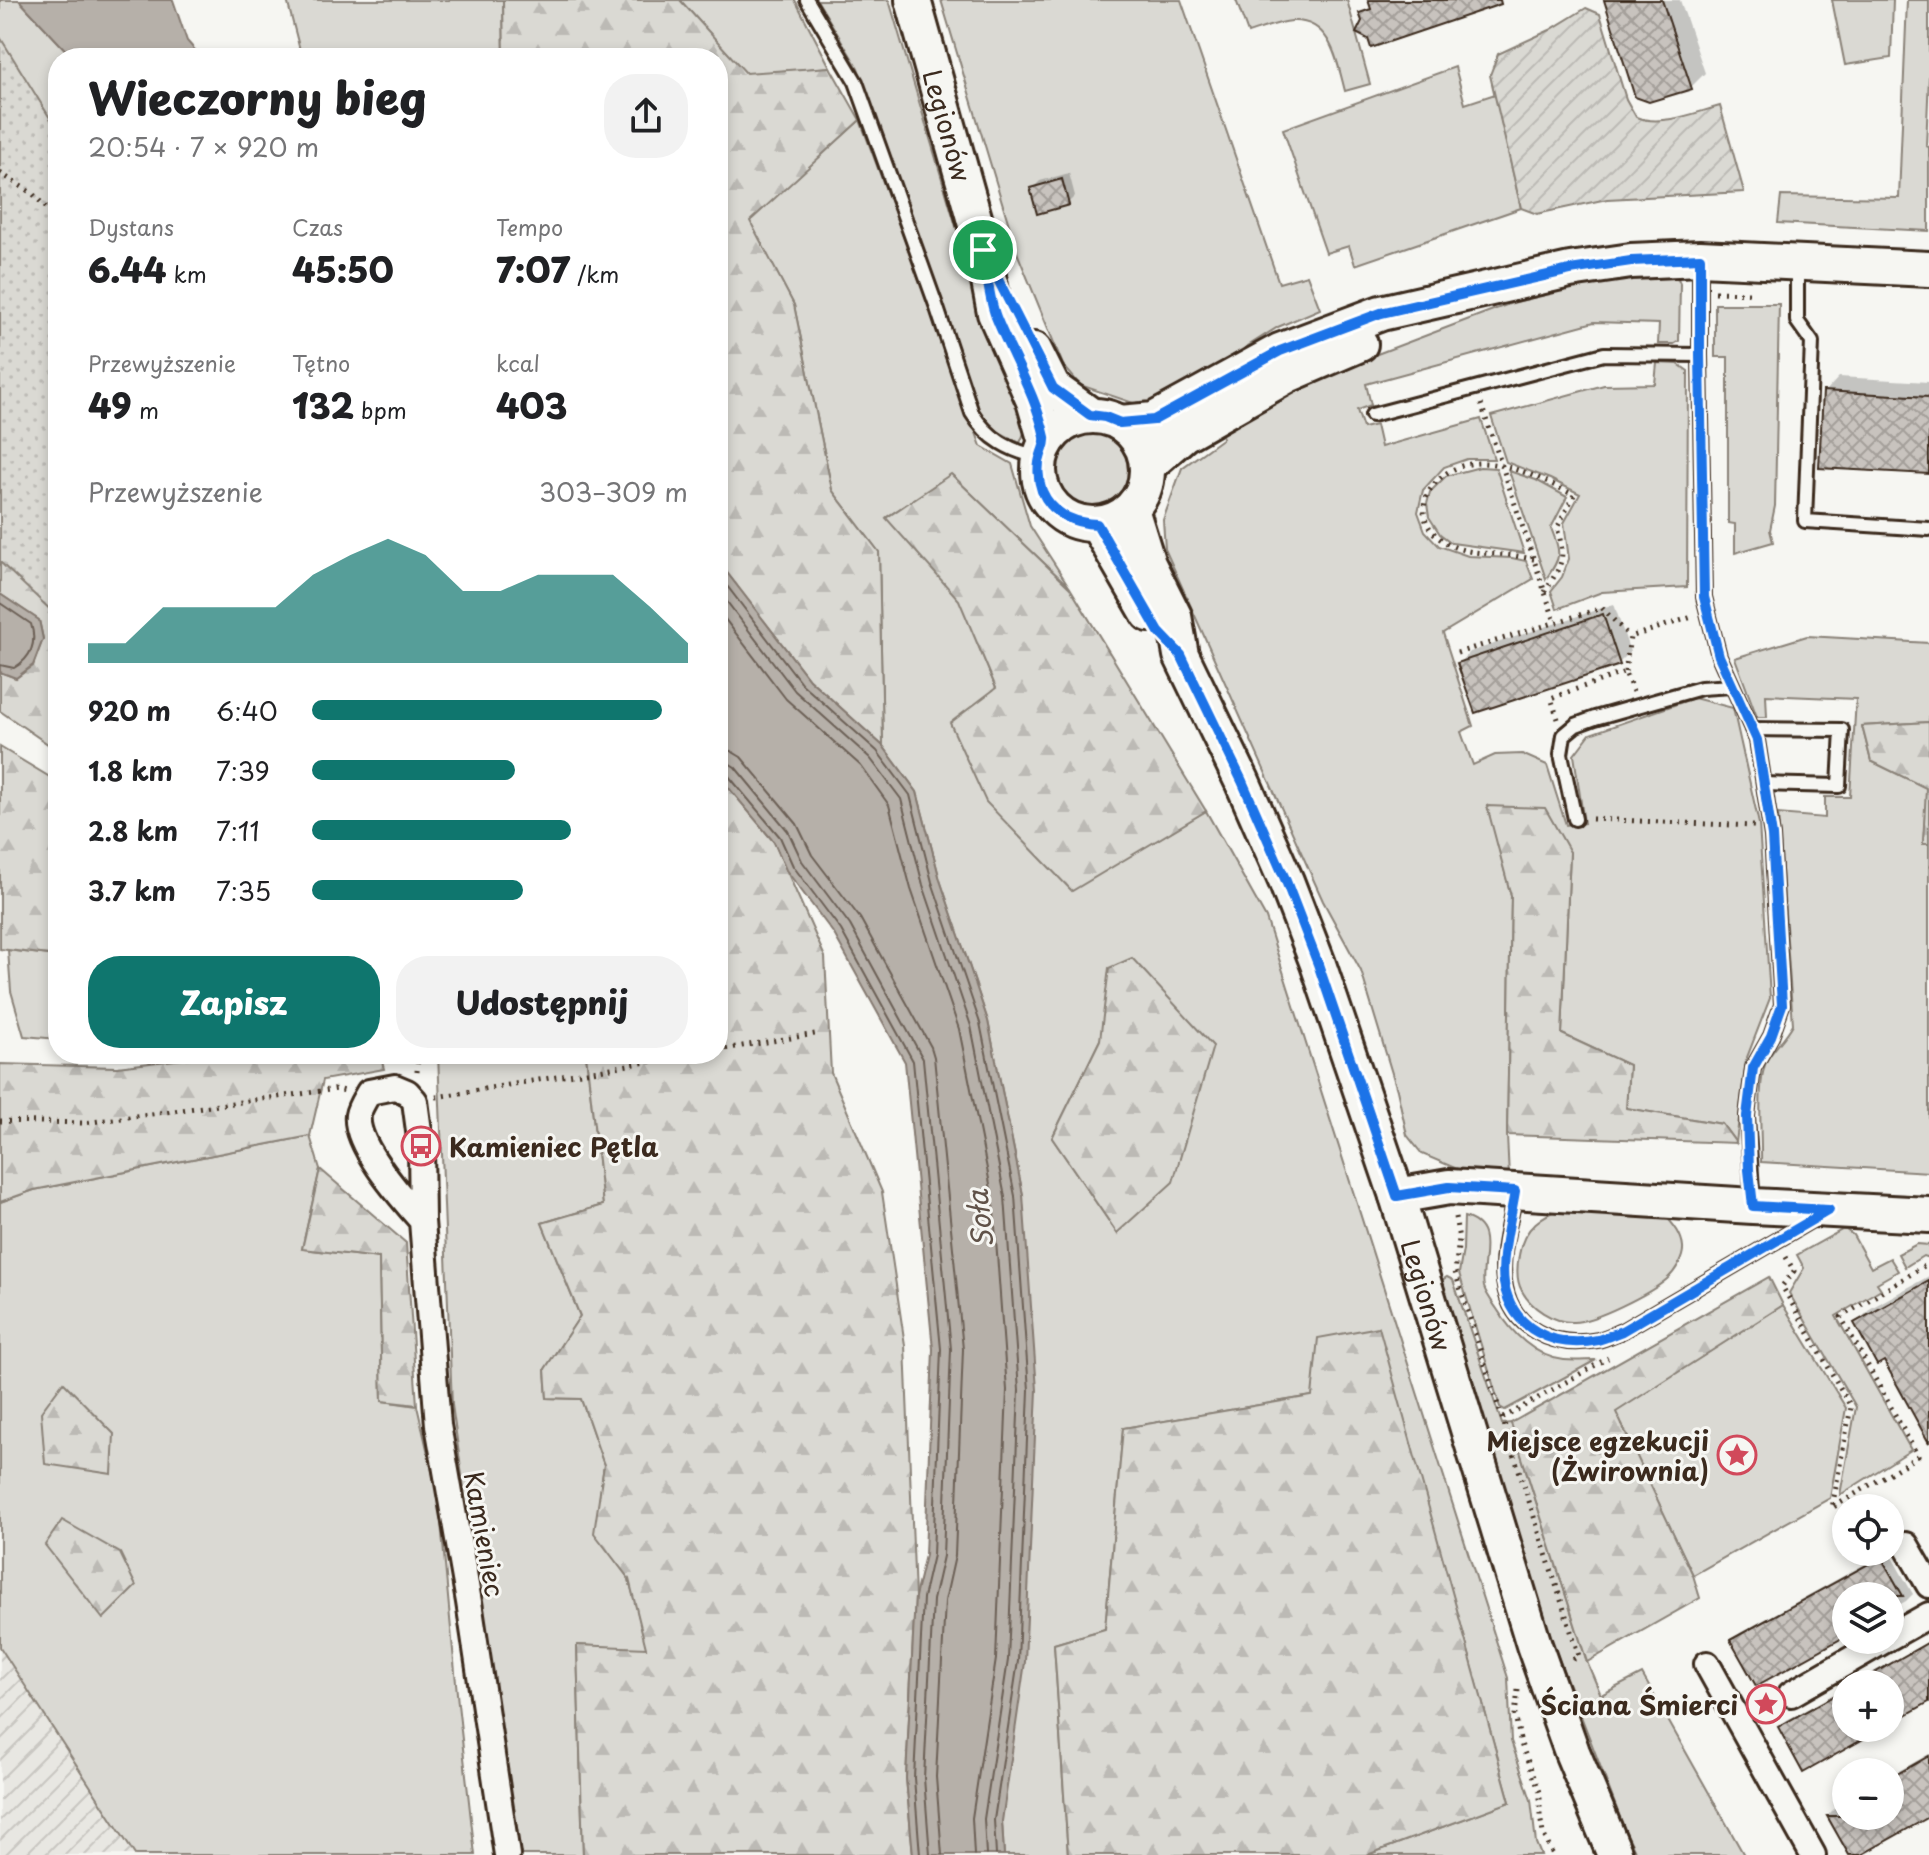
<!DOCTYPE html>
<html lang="pl">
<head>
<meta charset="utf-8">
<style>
	body { margin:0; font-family:"Playpen Sans",sans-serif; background:#f2f2f2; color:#202124; height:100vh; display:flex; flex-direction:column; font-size:30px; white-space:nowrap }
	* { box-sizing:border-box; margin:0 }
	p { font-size:26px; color:#757577 }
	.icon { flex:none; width:44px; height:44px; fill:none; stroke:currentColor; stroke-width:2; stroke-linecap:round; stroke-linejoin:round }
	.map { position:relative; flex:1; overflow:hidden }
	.side { position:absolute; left:48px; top:48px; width:680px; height:1016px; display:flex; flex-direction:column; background:#fff; border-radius:32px; box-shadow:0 4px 12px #0003 }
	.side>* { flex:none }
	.fabs { position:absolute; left:1832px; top:1494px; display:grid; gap:16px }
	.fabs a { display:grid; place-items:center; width:72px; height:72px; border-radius:50%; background:#fff; box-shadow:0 4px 12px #0003; font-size:40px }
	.pin { position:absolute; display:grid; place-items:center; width:68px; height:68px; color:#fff; margin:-34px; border:4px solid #fff; border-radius:50%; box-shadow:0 2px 8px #0007 }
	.round { display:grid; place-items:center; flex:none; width:84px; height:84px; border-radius:32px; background:#f2f2f2 }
	.head { display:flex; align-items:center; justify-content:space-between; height:136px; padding:0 40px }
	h1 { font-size:44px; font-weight:800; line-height:60px }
	.metrics { display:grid; grid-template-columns:repeat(3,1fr); gap:12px; height:136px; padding:8px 40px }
	.metrics div { display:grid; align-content:center }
	.metrics b { font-size:34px; font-weight:800 }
	.metrics small { font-size:22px; font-weight:400 }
	.metrics p { font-size:22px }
	.chart { height:224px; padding:16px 40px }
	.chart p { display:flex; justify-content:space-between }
	.chart svg { width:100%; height:144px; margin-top:8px; fill:#0f766e; opacity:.7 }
	.primary-button { display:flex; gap:16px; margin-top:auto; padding:16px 40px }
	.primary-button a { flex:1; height:92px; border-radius:32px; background:#0f766e; color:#fff; font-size:32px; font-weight:800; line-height:92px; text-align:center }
	.primary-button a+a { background:#f2f2f2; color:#202124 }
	ul { padding:0 40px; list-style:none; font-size:26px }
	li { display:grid; grid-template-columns:128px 96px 1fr; align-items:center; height:60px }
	li i { height:20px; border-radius:10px; background:#0f766e }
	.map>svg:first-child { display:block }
</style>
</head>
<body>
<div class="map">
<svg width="1929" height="1855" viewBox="0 0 1929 1855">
	<defs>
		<pattern id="industrial-furrows" width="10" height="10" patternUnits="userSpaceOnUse" patternTransform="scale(2)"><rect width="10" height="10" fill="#e8e7e2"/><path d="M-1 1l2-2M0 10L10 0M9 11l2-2" fill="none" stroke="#c8c6c1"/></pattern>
		<pattern id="forest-firs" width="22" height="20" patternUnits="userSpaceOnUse" patternTransform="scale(2)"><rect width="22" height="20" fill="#dad9d3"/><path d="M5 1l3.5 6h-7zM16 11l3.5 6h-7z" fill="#bcbab5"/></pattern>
		<pattern id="park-dots" width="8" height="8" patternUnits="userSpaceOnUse" patternTransform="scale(2)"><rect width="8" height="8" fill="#dad9d3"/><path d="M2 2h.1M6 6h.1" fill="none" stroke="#bcbab5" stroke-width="1.8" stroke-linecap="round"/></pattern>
		<pattern id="garden-furrows" width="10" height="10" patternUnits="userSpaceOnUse" patternTransform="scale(2)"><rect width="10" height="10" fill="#dad9d3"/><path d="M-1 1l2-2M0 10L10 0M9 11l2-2" fill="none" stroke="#bcbab5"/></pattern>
		<pattern id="building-cross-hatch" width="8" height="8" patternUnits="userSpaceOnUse" patternTransform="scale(2)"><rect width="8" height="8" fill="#c8c3be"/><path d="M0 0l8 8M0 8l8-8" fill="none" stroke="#a49f9a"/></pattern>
	</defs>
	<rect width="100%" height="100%" fill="#f6f6f2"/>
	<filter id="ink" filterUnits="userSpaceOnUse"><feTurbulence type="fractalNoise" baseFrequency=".0125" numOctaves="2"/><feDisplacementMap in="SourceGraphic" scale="16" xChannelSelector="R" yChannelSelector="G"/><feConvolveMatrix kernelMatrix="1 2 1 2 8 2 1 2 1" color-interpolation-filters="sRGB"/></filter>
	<g filter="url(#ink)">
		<path fill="url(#industrial-furrows)" d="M0 1647 135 1855H0Z"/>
		<g fill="#dad9d3" stroke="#8a8278" stroke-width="2" fill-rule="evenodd">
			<path d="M0 0H19L73 58H58V194L0 112Z"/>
			<path d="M287 0H503L504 58H302Z"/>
			<path d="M680 0H795L830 67 746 74Z"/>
			<path d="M817 0H889L992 348 1024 415V433L1020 443 993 429 980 415 858 68Z"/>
			<path d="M941 0H1181L1279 283 1307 275 1320 309 1278 327 1159 402 1139 405 1080 385 1063 365 1018 255Z"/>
			<path d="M1236 0H1347L1370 84 1345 91C1337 61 1331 19 1292 21 1278 22 1261 29 1248 33Z"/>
			<path d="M1832 0H1893L1891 58 1845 65Z"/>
			<path d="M1907 0H1929V76L1926 146 1929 147V231L1778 223 1781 196 1899 198Z"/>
			<path d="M1455 67 1465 104 1495 94 1521 208 1355 265 1349 246 1326 253 1283 129Z"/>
			<path d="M860 120 981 446 1012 464 1030 526 1070 588 952 475 887 517 960 600 996 688 1072 890 1206 811 1266 918 1508 1678 1511 1741 1531 1800 1536 1843 1541 1855H1367L1510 1802 1378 1327 1312 1396 1123 1428 1105 1629 1054 1644 1068 1855H1004L1002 1821 1023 1195 988 1021 940 880 917 792 883 746 879 552 832 490 794 305 749 221ZM1100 1040 1117 1233 1052 1138Z"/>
			<path d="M1676 274 1680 283 1679 341 1674 344H1658L1659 324 1594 322 1366 384 1371 405 1357 410 1363 428 1376 425 1381 447 1481 419 1494 459H1467L1444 467 1423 490 1418 512 1425 531 1439 546 1468 556 1512 558 1526 561 1533 579 1443 633 1473 726 1461 732 1473 765 1495 755 1522 754 1547 765 1566 825 1584 823 1574 755 1590 734 1694 698 1733 708 1759 824 1770 998 1746 1060 1736 1143 1722 1124 1626 1108 1629 1065 1562 1034 1570 852 1488 806 1511 896 1507 1135 1509 1177H1476L1422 1154 1407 1135 1397 1090 1361 971 1323 901 1165 549 1163 520 1182 468 1223 438 1219 427 1298 384 1509 304 1588 283Z"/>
			<path d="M1715 304H1779L1775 506 1770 530 1773 542 1735 553V524L1728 523V357H1715Z"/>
			<path d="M1657 363 1678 364 1688 371 1687 587 1602 592 1557 609 1551 591 1562 577 1569 559 1564 523 1580 494 1550 479 1506 462 1491 416 1604 385 1655 384Z"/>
			<circle cx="1091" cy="470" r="37"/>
			<path d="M1480 467 1496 468 1524 553 1452 543 1440 534 1429 517 1427 504 1430 492 1446 476Z"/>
			<path d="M1509 471 1536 480 1567 497 1551 528C1561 554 1562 556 1546 579Z"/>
			<path d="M1807 636 1929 643V722L1862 726 1871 761 1927 788 1923 843 1929 844V1172L1761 1162C1762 1137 1756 1081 1767 1060 1775 1047 1786 1037 1793 1024L1778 814 1825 818V797H1850L1856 699 1766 695 1767 717H1757L1735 658Z"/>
			<path d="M8 950 58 956V1039L24 1036 11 991Z"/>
			<path d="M438 1054H586L603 1205 542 1223 580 1316 545 1369 547 1398 581 1399 604 1465 595 1533 629 1579 647 1649 577 1645 583 1855H514L513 1836 452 1405Z"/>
			<path d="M310 1136 320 1169 302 1249 379 1258 382 1401 417 1406 439 1501 458 1704 475 1855H135L0 1647V1202L34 1190Z"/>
			<path d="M1568 1206 1661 1212C1671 1221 1682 1233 1683 1247 1684 1258 1675 1272 1667 1279 1651 1293 1593 1323 1572 1322 1553 1322 1531 1308 1522 1291 1516 1281 1517 1266 1519 1255 1523 1227 1543 1214 1568 1206Z"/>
			<path d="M1464 1217C1500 1227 1479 1262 1484 1287 1486 1294 1493 1303 1497 1309 1511 1332 1535 1357 1564 1360 1575 1361 1585 1360 1596 1360L1505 1410 1500 1407 1459 1273 1463 1250Z"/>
			<path d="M1842 1230H1846L1853 1235 1871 1268 1890 1258 1898 1271 1877 1283 1881 1289 1836 1316 1911 1450 1840 1495 1856 1407 1789 1293 1804 1268 1797 1255Z"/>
			<path d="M1917 1244 1929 1245V1258L1923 1256 1905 1267 1898 1254Z"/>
			<path d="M1447 1277 1453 1280 1502 1424 1511 1423 1587 1662 1601 1695 1642 1674 1744 1855H1637L1625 1830 1531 1587 1442 1280Z"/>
			<path d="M1783 1305 1846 1408 1830 1498 1693 1575 1615 1412Z"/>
		</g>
		<g fill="url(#forest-firs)" stroke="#8a8278" stroke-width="2">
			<path d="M503 0H680L746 73 830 67 860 120 750 221 794 305 832 490 879 552 883 746 809 679 718 561V58H504Z"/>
			<path d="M0 262 58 318V751L0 711V672L16 678 33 666 43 639 39 620 0 594Z"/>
			<path d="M951 474 1070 588 1206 811 1072 891 986 802 950 723 996 688 959 600 886 518Z"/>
			<path d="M1929 722V844H1923L1926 788 1871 761 1862 726Z"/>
			<path d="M0 747 58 782V956L0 949Z"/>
			<path d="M718 775 774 842 825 957 831 1073 882 1192 905 1345 915 1597 906 1778 913 1855H583L577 1645 646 1648 629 1579 594 1533 604 1465 581 1399 547 1398 545 1369 580 1316 542 1223 603 1205 586 1054H718Z"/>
			<path d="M1487 806 1545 808 1570 852 1562 1034 1629 1065 1626 1108 1722 1124 1736 1143 1507 1135 1511 896Z"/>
			<path d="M1132 958 1213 1046 1173 1182 1117 1233 1052 1138 1100 1040 1109 968Z"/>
			<path d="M224 1054H380L384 1069 323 1080 310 1136 34 1190 0 1202V1064L117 1067Z"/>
			<path d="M320 1169 406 1243 417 1405 382 1401 379 1258 302 1249Z"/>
			<path d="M1769 1277 1783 1305 1616 1412 1693 1575 1700 1598 1587 1662 1511 1423Z"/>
			<path d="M1379 1327 1510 1802 1367 1855H1068L1054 1644 1105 1629 1123 1428 1312 1396 1318 1338Z"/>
			<path d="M63 1382 114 1434 112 1474 45 1464 41 1412Z"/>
			<path d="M62 1520 120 1553 136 1586 103 1619 45 1545Z"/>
		</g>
		<path fill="url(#park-dots)" stroke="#8a8278" stroke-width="2" d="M0 37 58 131V617L0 562Z"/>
		<path fill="url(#garden-furrows)" stroke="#8a8278" stroke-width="2" d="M1586 8 1600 14 1626 99 1636 117C1661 127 1694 113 1720 106L1744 192 1607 199 1537 214 1521 208 1490 75 1498 54 1550 30Z"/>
		<g fill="#b6b0a9" stroke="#857a71" stroke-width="2">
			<path d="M19 0H173L187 41 202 58H73Z"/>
			<path d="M718 561 809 679 883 746 917 792 940 880 988 1021 1023 1195 1037 1390 1025 1662 1002 1821 1004 1855H913L906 1778 915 1597 925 1555 933 1349 905 1062 834 934 786 870 774 842 718 775Z"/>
			<path d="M0 594 39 620 43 639 33 665 16 678 0 672Z"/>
		</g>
		<g fill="#0003">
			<path d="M1606 0H1680L1705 73 1691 87Z"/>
			<path d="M1069 173 1075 196 1068 203 1032 189 1040 181Z"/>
			<path d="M1839 377 1929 382V472L1825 392Z"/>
			<path d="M1614 604 1630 652 1619 663 1459 664 1470 652Z"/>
			<path d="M1929 1276V1435L1885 1358 1856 1324 1871 1308Z"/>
			<path d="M1887 1552H1889L1913 1594 1906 1601 1890 1610V1596H1846V1634L1733 1641 1740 1633Z"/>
			<path d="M1929 1641V1700L1890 1722V1684H1852Z"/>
			<path d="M1846 1688V1728H1879L1804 1770 1780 1728 1787 1720Z"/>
			<path d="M1929 1754V1814L1857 1855H1851L1829 1814 1836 1807 1846 1801V1816H1890V1776Z"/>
		</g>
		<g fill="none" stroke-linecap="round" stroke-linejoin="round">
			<g stroke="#6c6056" stroke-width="2">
				<path d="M718 574 802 684 877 751 910 795 932 882 980 1023 1015 1196 1029 1390 1018 1661 994 1820 996 1855"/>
				<path d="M718 590 795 691 870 758 901 799 923 885 971 1026 1005 1197 1019 1390 1008 1660 984 1819 986 1855"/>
				<path d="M0 603 31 624C37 643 31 658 14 668L0 665"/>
				<path d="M718 610 786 699 861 766 889 805 911 889 959 1029 993 1199 1007 1390 996 1659 972 1818 974 1855"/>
				<path d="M718 749 731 751 741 757 797 824 812 855 860 918 931 1047 934 1057 963 1349 955 1556 945 1601 936 1777 942 1855"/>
				<path d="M718 761 727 762 735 767 788 831 802 861 850 925 923 1059 951 1349 943 1556 933 1600 924 1778 930 1855"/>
				<path d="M718 771 727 774 780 837 793 866 841 930 913 1061 941 1349 933 1555 923 1598 914 1778 920 1855"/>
			</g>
		</g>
		<g fill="url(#building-cross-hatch)" stroke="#3b2a1e" stroke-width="2">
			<path d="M1368 0H1500L1501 4 1371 48 1368 39 1356 33 1362 21 1359 13 1371 9Z"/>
			<path d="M1604 0H1662L1692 89 1649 102 1635 97Z"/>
			<path d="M1062 179 1069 205 1037 214 1030 188Z"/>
			<path d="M1823 391 1929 397V474L1819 468Z"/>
			<path d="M1603 614 1620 665 1475 713 1457 663Z"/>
			<path d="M1929 1281V1443L1884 1361 1877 1365 1854 1323Z"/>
			<path d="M1881 1557 1903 1596H1846V1636L1756 1686 1730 1640Z"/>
			<path d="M1929 1642V1702L1890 1724V1684H1855Z"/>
			<path d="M1846 1689V1728H1883L1803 1773 1778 1727Z"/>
			<path d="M1929 1756V1817L1861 1855H1849L1827 1816H1890V1778Z"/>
		</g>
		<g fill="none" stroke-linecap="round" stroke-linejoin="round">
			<g stroke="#3b2a1e" stroke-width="18">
				<g id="lane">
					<path d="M807 0 856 82 936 305 972 413C988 439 1010 451 1039 457"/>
					<path d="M1700 261V355L1704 597 1719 656 1757 740 1772 836 1782 1005 1771 1036 1753 1068 1747 1116 1753 1204"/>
					<path d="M1797 265V321L1812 342 1805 521 1929 529"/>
					<path d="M1372 415 1604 354 1700 355"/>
					<path d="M1752 729 1842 730 1839 786 1764 784"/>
					<path d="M1575 819 1561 754 1564 735 1576 725 1595 718 1701 688 1732 686"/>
					<path d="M1515 1194C1510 1222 1500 1253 1504 1281 1510 1329 1554 1349 1598 1340 1606 1338 1614 1334 1622 1331L1817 1217"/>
				</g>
			</g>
			<g stroke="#3b2a1e" stroke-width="30">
				<g id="street">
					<path d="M422 1221C403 1199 354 1145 358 1115 359 1108 365 1099 369 1092L395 1087 407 1092 415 1101 421 1146 422 1221 438 1425 469 1602 507 1855"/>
					<path d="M1906 1545 1929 1585"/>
					<path d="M1890 1637 1929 1615"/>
					<path d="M1707 1664 1813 1855"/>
					<path d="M1791 1694 1885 1640"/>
				</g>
			</g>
			<g stroke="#3b2a1e" stroke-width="40">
				<g id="secondary">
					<path id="s1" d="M913 0 983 250 995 313 1034 401 1046 442"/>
					<path d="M1034 350 1053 388 1090 415"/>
					<circle cx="1093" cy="470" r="54"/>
					<path d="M1120 423 1154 420 1280 351 1381 313 1570 270 1631 261 1700 258 1929 269"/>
					<path d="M1147 466 1184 434 1288 375 1360 344"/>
					<path id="s2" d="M1131 509 1148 564 1174 616 1181 655 1242 781 1286 881 1318 964 1397 1196 1534 1645 1572 1752 1615 1855"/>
					<path d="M1097 524 1149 614"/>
					<path d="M1397 1196 1449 1187 1753 1206 1929 1215"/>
				</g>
			</g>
			<g stroke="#3b2a1e" stroke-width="5" stroke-dasharray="2 6" stroke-linecap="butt">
				<path d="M0 173 33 194 58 220"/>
				<path d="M1715 292 1749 293"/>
				<path d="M1481 404 1555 622"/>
				<path d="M1534 559C1526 558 1518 556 1510 555 1489 553 1468 554 1450 545 1397 517 1434 462 1482 463 1514 464 1545 481 1574 495L1557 528C1567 561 1561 564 1545 592"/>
				<path d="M1457 653 1602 608 1630 637"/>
				<path d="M1625 672 1630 637 1692 617"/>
				<path d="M1558 719 1551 698 1625 672 1633 692"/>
				<path d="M1592 819 1754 826"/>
				<path d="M718 1050 815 1034"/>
				<path d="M417 1072 418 1054"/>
				<path d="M436 1097 695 1054"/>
				<path d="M0 1121 84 1123 337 1089 345 1091"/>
				<path d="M1455 1217 1459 1239 1455 1272 1579 1656 1570 1661"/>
				<path d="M1786 1257 1794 1271 1782 1286 1851 1407 1832 1508 1918 1456 1841 1317 1929 1263"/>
				<path d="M1503 1418 1608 1358"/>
				<path d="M1518 1690 1515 1715 1521 1744 1540 1792V1816L1543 1833 1553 1855"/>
			</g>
			<use href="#lane" stroke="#f6f6f2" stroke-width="12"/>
			<use href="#street" stroke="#f6f6f2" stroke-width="24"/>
			<use href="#secondary" stroke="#f6f6f2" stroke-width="34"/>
		</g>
	</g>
	<g fill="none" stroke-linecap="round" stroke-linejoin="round" filter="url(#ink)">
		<g stroke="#fff" stroke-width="16">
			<path id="route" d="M983 250 1053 388 1090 415 1105 417 1120 423 1154 420 1280 351 1381 313 1570 270 1631 261 1700 258V355L1704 597 1719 656 1757 740 1772 836 1777 921 1782 1005 1771 1036 1753 1068 1747 1116 1749 1170 1753 1206 1829 1210 1622 1331C1614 1334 1606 1338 1598 1340 1555 1349 1512 1330 1504 1283 1500 1257 1511 1217 1515 1191L1449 1187 1397 1196 1318 964 1286 881 1242 781 1181 655 1159 632 1097 524C1074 523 1052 514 1042 491 1038 480 1037 465 1041 455 1043 448 1046 444 1045 437 1036 395 1012 357 996 317 988 296 987 271 983 250Z"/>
		</g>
		<use href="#route" stroke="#1a73e8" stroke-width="10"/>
	</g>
	<defs>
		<g id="bus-ring" transform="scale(2)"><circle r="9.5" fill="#f6f6f2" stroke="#d1495b" stroke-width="1.5"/><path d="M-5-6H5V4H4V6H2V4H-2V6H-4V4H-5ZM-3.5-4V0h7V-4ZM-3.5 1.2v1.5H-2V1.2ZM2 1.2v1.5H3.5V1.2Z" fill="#d1495b"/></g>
		<g id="sight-ring" transform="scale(2)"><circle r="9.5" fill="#f6f6f2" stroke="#d1495b" stroke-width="1.5"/><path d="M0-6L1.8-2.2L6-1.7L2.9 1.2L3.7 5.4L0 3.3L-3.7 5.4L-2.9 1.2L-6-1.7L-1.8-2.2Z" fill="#d1495b"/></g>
	</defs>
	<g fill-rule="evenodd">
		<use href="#bus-ring" x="421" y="1146"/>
		<use href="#sight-ring" x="1737" y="1455"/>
		<use href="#sight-ring" x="1766" y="1704"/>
	</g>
	<g text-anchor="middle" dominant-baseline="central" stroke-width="6" stroke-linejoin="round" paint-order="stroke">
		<g font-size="26" fill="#3b2a1e" stroke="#f6f6f2">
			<text stroke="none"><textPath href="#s1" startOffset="130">Legionów</textPath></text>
			<text stroke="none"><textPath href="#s2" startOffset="842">Legionów</textPath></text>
			<text transform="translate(485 1534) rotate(80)">Kamieniec</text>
		</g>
		<g font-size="26" font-weight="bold" fill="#3b2a1e" stroke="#f6f6f2" text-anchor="end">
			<text x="449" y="1146" text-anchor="start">Kamieniec Pętla</text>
			<text x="1709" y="1440">Miejsce egzekucji<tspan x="1709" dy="30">(Żwirownia)</tspan></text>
			<text x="1738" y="1704">Ściana Śmierci</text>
		</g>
		<g font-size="28" font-style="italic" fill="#605248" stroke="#f6f6f2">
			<text transform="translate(979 1219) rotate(-96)">Soła</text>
		</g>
	</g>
</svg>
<div class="fabs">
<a><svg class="icon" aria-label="locate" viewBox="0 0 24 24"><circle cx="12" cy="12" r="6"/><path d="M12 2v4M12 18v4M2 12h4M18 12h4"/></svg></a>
<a><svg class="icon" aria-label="layers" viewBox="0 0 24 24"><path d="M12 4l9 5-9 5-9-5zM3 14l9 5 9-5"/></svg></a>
<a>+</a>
<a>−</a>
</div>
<div class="pin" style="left:983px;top:250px;background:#1e9e55"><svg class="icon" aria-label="arrive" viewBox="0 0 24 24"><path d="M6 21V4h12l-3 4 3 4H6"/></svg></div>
<section class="side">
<div class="head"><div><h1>Wieczorny bieg</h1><p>20:54 · 7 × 920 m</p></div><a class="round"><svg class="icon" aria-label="share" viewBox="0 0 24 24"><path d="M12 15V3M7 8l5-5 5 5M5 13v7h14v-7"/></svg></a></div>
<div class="metrics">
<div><p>Dystans</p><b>6.44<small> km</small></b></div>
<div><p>Czas</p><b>45:50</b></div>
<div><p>Tempo</p><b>7:07<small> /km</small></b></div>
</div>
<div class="metrics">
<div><p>Przewyższenie</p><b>49<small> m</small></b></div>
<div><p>Tętno</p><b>132<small> bpm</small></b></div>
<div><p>kcal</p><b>403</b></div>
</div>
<div class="chart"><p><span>Przewyższenie</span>303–309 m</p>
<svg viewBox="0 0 160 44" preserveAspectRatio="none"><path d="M0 44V38L10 38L20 27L30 27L40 27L50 27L60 17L70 11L80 6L90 11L100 22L110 22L120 17L130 17L140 17L150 27L160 38V44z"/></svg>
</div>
<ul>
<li><b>920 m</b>6:40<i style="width:93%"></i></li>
<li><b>1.8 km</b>7:39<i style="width:54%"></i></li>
<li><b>2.8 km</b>7:11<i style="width:69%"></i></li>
<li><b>3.7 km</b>7:35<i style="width:56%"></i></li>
</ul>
<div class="primary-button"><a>Zapisz</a><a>Udostępnij</a></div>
</section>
</div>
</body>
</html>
